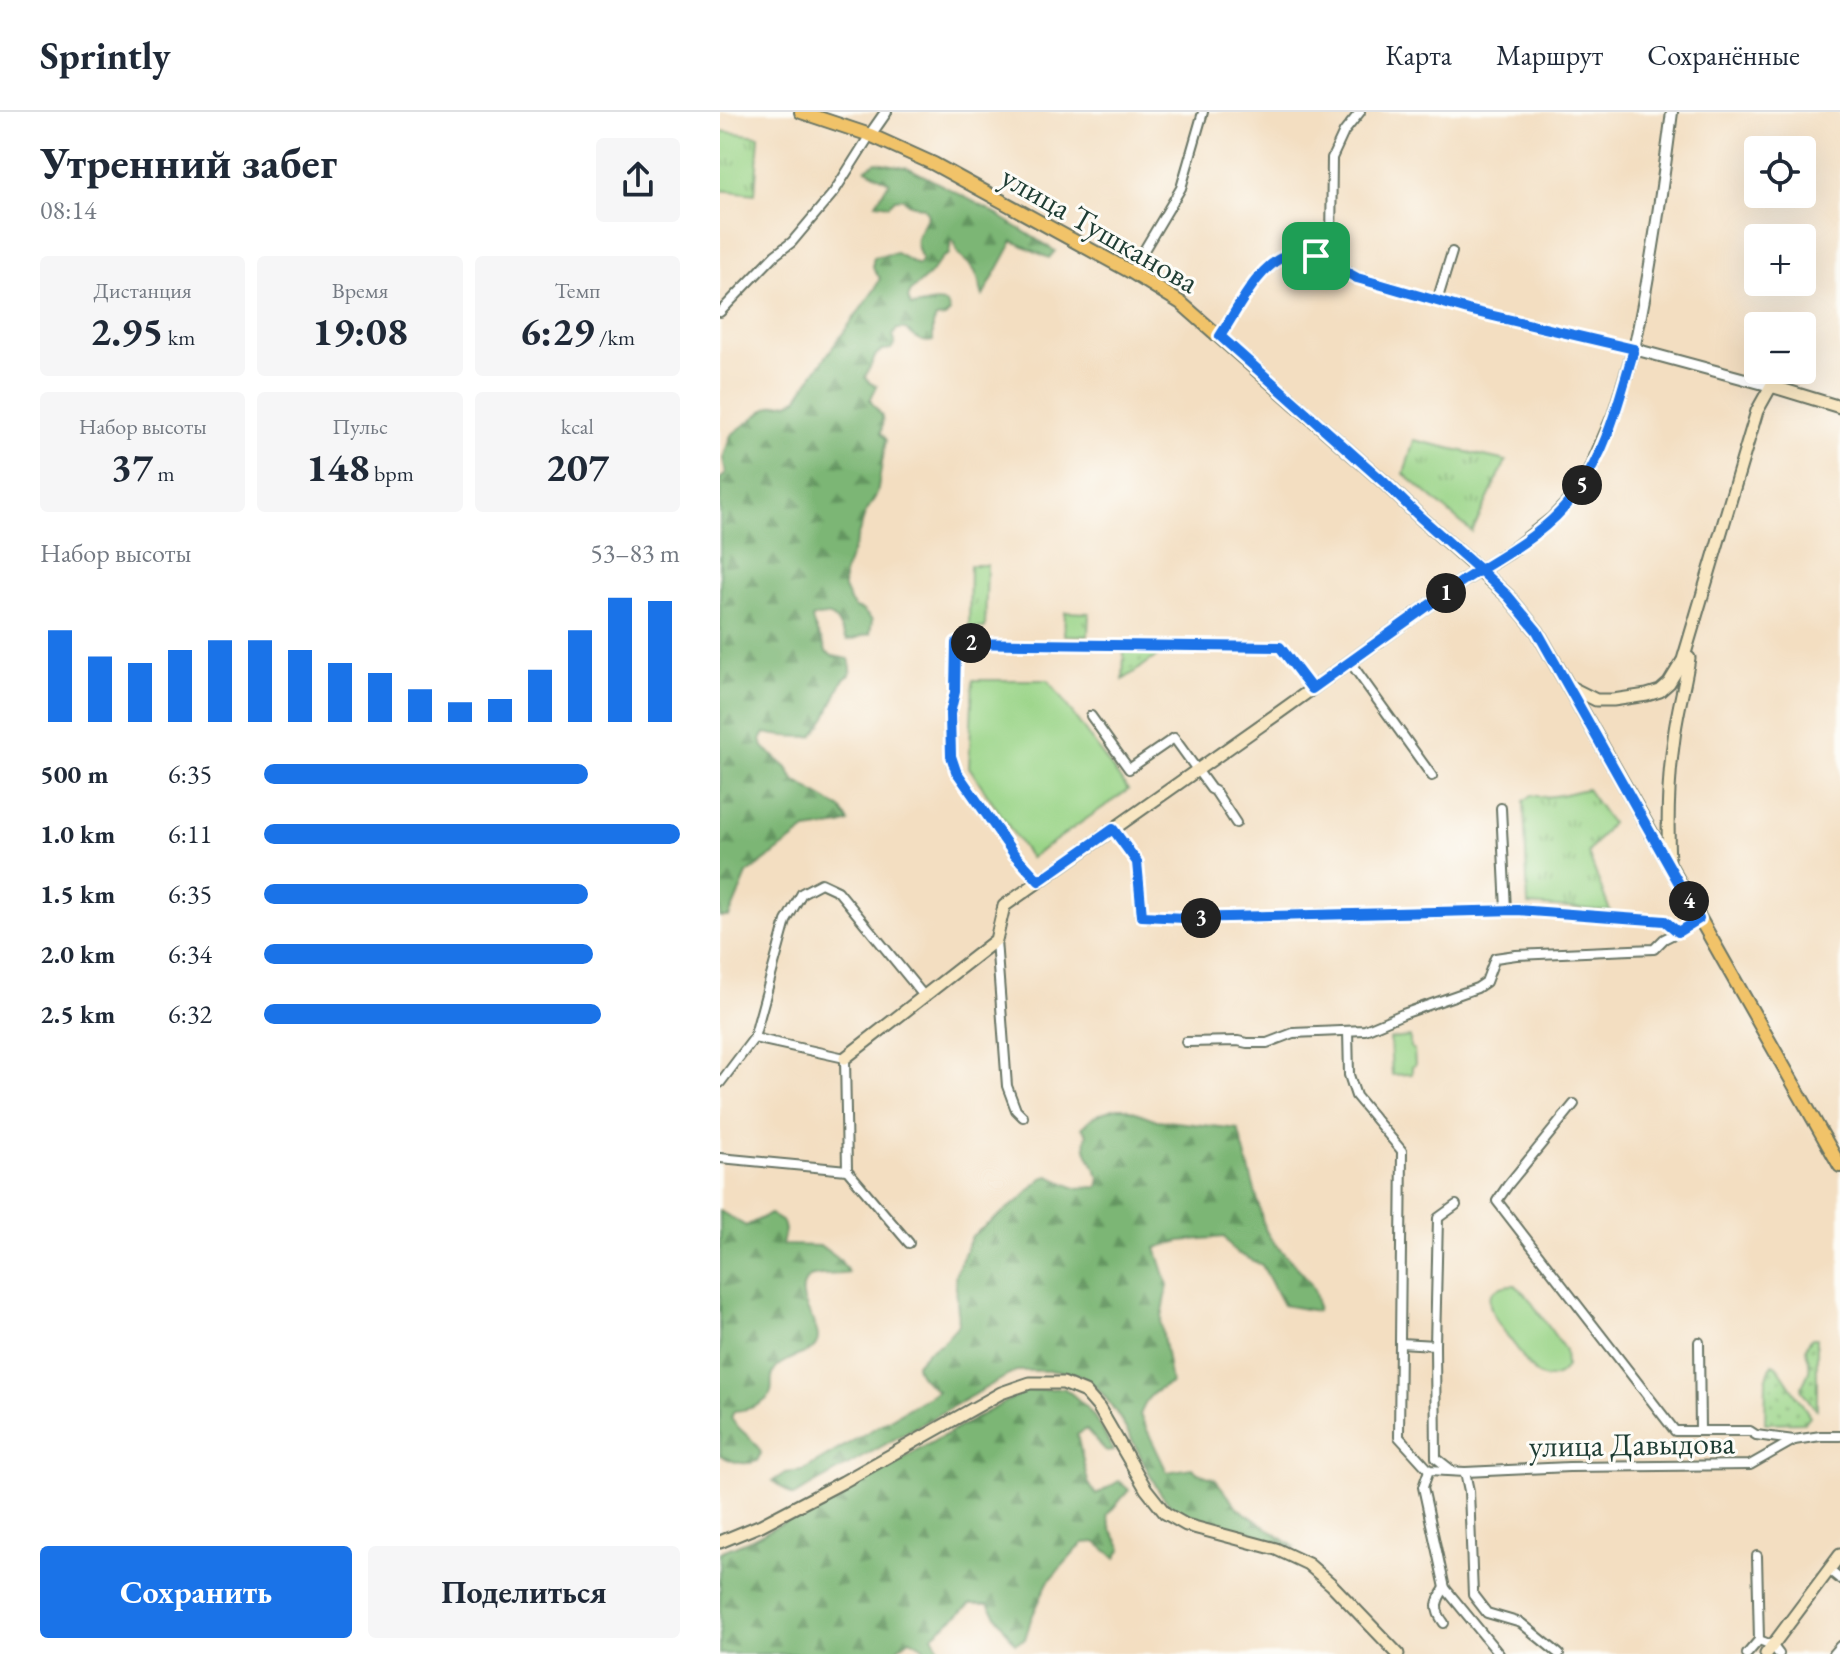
<!DOCTYPE html>
<html lang="ru">
<head>
<meta charset="utf-8">
<style>
	body { margin:0; font-family:"EB Garamond",serif; background:#f6f6f7; color:#1f2937; height:100vh; display:flex; flex-direction:column; font-size:30px; white-space:nowrap }
	* { box-sizing:border-box; margin:0 }
	p { font-size:26px; color:#747a83 }
	.icon { flex:none; width:44px; height:44px; fill:none; stroke:currentColor; stroke-width:2; stroke-linecap:round; stroke-linejoin:round }
	.map { position:relative; flex:1; overflow:hidden }
	.sheet { display:flex; flex-direction:column; background:#fff; width:720px }
	.sheet>* { flex:none }
	.controls { position:absolute; left:1024px; top:24px; display:grid; gap:16px }
	.controls a { display:grid; place-items:center; width:72px; height:72px; border-radius:8px; background:#fff; box-shadow:0 8px 32px #0002; font-size:40px }
	.pin { position:absolute; display:grid; place-items:center; width:68px; height:68px; color:#fff; margin:-34px; border-radius:16px; box-shadow:0 4px 12px #0006 }
	.km { position:absolute; width:40px; height:40px; margin:-20px; border-radius:50%; background:#222; color:#fff; font-size:22px; line-height:40px; text-align:center }
	.round { display:grid; place-items:center; flex:none; width:84px; height:84px; border-radius:8px; background:#f6f6f7 }
	.summary { display:flex; align-items:center; justify-content:space-between; height:136px; padding:0 40px }
	h1 { font-size:44px; font-weight:700; line-height:60px }
	.stats { display:grid; grid-template-columns:repeat(3,1fr); gap:12px; height:136px; padding:8px 40px }
	.stats div { display:grid; align-content:center; border-radius:8px; background:#f6f6f7; text-align:center }
	.stats b { font-size:40px; font-weight:700 }
	.stats small { font-size:22px; font-weight:400 }
	.stats p { font-size:22px }
	.chart { height:224px; padding:16px 40px }
	.chart p { display:flex; justify-content:space-between }
	.chart svg { width:100%; height:144px; margin-top:8px; stroke:#1a73e8; stroke-width:6 }
	.action { display:flex; gap:16px; margin-top:auto; padding:16px 40px }
	.action a { flex:1; height:92px; border-radius:8px; background:#1a73e8; color:#fff; font-size:32px; font-weight:700; line-height:92px; text-align:center }
	.action a+a { background:#f6f6f7; color:#1f2937 }
	ul { padding:0 40px; list-style:none; font-size:26px }
	li { display:grid; grid-template-columns:128px 96px 1fr; align-items:center; height:60px }
	li i { height:20px; border-radius:10px; background:#1a73e8 }
	header { display:flex; align-items:center; gap:48px; box-sizing:border-box; height:112px; padding:0 40px; background:#fff; border-bottom:2px solid #e0e1e3 }
	header strong { font-size:38px }
	nav { display:flex; gap:44px; margin-inline-start:auto; font-size:28px }
	main { display:flex; flex:1; min-height:0 }
	.map>svg:first-child { display:block }
</style>
</head>
<body>
<header>
<strong>Sprintly</strong>
<nav><a>Карта</a><a>Маршрут</a><a>Сохранённые</a></nav>
</header>
<main>
<section class="sheet">
<div class="summary"><div><h1>Утренний забег</h1><p>08:14</p></div><a class="round"><svg class="icon" aria-label="share" viewBox="0 0 24 24"><path d="M12 15V3M7 8l5-5 5 5M5 13v7h14v-7"/></svg></a></div>
<div class="stats">
<div><p>Дистанция</p><b>2.95<small> km</small></b></div>
<div><p>Время</p><b>19:08</b></div>
<div><p>Темп</p><b>6:29<small> /km</small></b></div>
</div>
<div class="stats">
<div><p>Набор высоты</p><b>37<small> m</small></b></div>
<div><p>Пульс</p><b>148<small> bpm</small></b></div>
<div><p>kcal</p><b>207</b></div>
</div>
<div class="chart"><p><span>Набор высоты</span>53–83 m</p>
<svg viewBox="0 0 160 44" preserveAspectRatio="none"><path d="M5 44V16M15 44V24M25 44V26M35 44V22M45 44V19M55 44V19M65 44V22M75 44V26M85 44V29M95 44V34M105 44V38M115 44V37M125 44V28M135 44V16M145 44V6M155 44V7"/></svg>
</div>
<ul>
<li><b>500 m</b>6:35<i style="width:78%"></i></li>
<li><b>1.0 km</b>6:11<i style="width:100%"></i></li>
<li><b>1.5 km</b>6:35<i style="width:78%"></i></li>
<li><b>2.0 km</b>6:34<i style="width:79%"></i></li>
<li><b>2.5 km</b>6:32<i style="width:81%"></i></li>
</ul>
<div class="action"><a>Сохранить</a><a>Поделиться</a></div>
</section>
<div class="map">
<svg width="1120" height="1542" viewBox="0 0 1120 1542">
	<defs>
		<pattern id="grass-dots" width="8" height="8" patternUnits="userSpaceOnUse" patternTransform="scale(2)"><rect width="8" height="8" fill="#9ad487"/><path d="M2 2h.1M6 6h.1" fill="none" stroke="#7dad6f" stroke-width="1.8" stroke-linecap="round"/></pattern>
		<pattern id="forest-firs" width="22" height="20" patternUnits="userSpaceOnUse" patternTransform="scale(2)"><rect width="22" height="20" fill="#7bb674"/><path d="M5 1l3.5 6h-7zM16 11l3.5 6h-7z" fill="#649560"/></pattern>
		<pattern id="park-tufts" width="24" height="20" patternUnits="userSpaceOnUse" patternTransform="scale(2)"><rect width="24" height="20" fill="#9ad487"/><path d="M3 7l-1-3M5 7V3M7 7l1-3M15 17l-1-3M17 17v-4M19 17l1-3" fill="none" stroke="#7dad6f"/></pattern>
	</defs>
	<rect width="100%" height="100%" fill="#fdfcf7"/>
	<filter id="ink" filterUnits="userSpaceOnUse"><feTurbulence type="fractalNoise" baseFrequency=".0125" numOctaves="2"/><feDisplacementMap in="SourceGraphic" scale="16" xChannelSelector="R" yChannelSelector="G"/><feConvolveMatrix kernelMatrix="1 2 1 2 8 2 1 2 1" color-interpolation-filters="sRGB"/></filter>
	<filter id="wash" filterUnits="userSpaceOnUse"><feTurbulence type="fractalNoise" baseFrequency=".006" numOctaves="4" result="noise"/><feDisplacementMap in="SourceGraphic" scale="32" xChannelSelector="R" yChannelSelector="G"/><feGaussianBlur stdDeviation="1.8" result="paint"/><feColorMatrix in="noise" values="0 0 0 0 0 0 0 0 0 0 0 0 0 0 0 0 0 1.4 0 .05"/><feComposite in="paint" operator="in"/></filter>
	<g filter="url(#wash)">
		<rect width="100%" height="100%" fill="#f3dec1"/>
		<g fill="url(#grass-dots)" stroke="#5c885e" stroke-width="2">
			<path d="M447 537 403 568 404 539Z"/>
			<path d="M1092 1226H1097V1297L1093 1294 1081 1277C1083 1271 1088 1264 1089 1258 1092 1244 1079 1240 1092 1226Z"/>
			<path d="M1052 1252 1057 1254 1090 1304 1085 1310 1045 1311 1046 1268Z"/>
		</g>
		<g fill="url(#forest-firs)" stroke="#4d7a54" stroke-width="2">
			<path d="M156 50 189 56 268 97 335 139 329 146 293 129 263 184C260 176 259 165 254 158 247 147 235 146 235 130L231 128 229 142 222 146 209 163 191 179 188 186 191 194C204 194 214 187 227 192L230 200 225 205 216 206 213 213V229C199 232 195 224 185 217H177L173 223 175 231 171 237 162 238 156 243 145 265 150 271 157 274 150 288C160 305 165 297 161 321L166 327 157 382 145 402 136 430 124 461V476L130 489 135 496 142 498 152 508 150 522C141 523 136 528 127 528 117 514 118 496 92 506 93 519 104 527 106 540L113 544 129 547 131 555 130 563 123 568 106 605 93 624C83 626 56 624 45 621L41 628 43 635 67 656 74 668 121 697 129 710 121 713 86 718 27 762 9 805H0V367L6 362 3 346 11 323 47 296 54 293 69 291 77 287 94 261 155 177 160 166C154 159 151 154 154 145L176 141 198 153 202 147C191 122 199 125 208 103L204 96 188 91 182 86 175 87 169 93 156 91 169 70 146 57Z"/>
			<path d="M398 996H405L437 1008 518 1017C525 1041 531 1065 538 1089 541 1100 542 1115 549 1124 565 1149 601 1166 597 1199L563 1193 542 1153 515 1140 504 1125 460 1129 436 1136 448 1173 441 1211 451 1271C432 1280 428 1283 420 1303L447 1360 472 1356 478 1361 495 1367 518 1396 576 1436C545 1428 483 1416 458 1399 442 1388 435 1372 426 1355 413 1330 386 1271 357 1263 338 1257 315 1259 296 1259L73 1384 53 1369 65 1361 82 1359 217 1279C208 1270 198 1266 196 1252L208 1239 222 1231 239 1212 235 1163 252 1124 301 1087 322 1066 329 1064 355 1076 378 1075 380 1067C375 1051 361 1040 367 1022L362 1016C370 1004 384 999 398 996Z"/>
			<path d="M0 1099 26 1114 50 1102 63 1110 65 1118 62 1133 101 1134 120 1148 129 1161C118 1164 92 1160 87 1167 73 1186 97 1207 98 1225 98 1237 86 1241 77 1244 68 1248 56 1253 53 1262 50 1268 53 1274 51 1280 46 1294 26 1298 14 1299L11 1306C19 1320 35 1326 41 1341L37 1349C23 1354 13 1350 0 1343Z"/>
			<path d="M344 1276C370 1295 379 1309 393 1339L387 1340 366 1317 357 1323 368 1370 376 1383 399 1369 409 1378 387 1403 391 1417 402 1436 396 1446 376 1430 363 1431 328 1470 311 1507 305 1527 295 1531 268 1492H251L212 1524 223 1542H208L202 1534 190 1527 178 1536 176 1542H0V1440L32 1427 149 1365 307 1278Z"/>
		</g>
		<g fill="url(#park-tufts)" stroke="#5c885e" stroke-width="2">
			<path d="M0 19 39 24 35 82 0 78Z"/>
			<path d="M694 328 786 349 752 420 684 362Z"/>
			<path d="M250 453H267L265 516H249Z"/>
			<path d="M345 500 369 501 368 524 344 523Z"/>
			<path d="M867 677 891 711 868 741 890 799 808 793 804 689 812 683C831 688 848 680 867 677Z"/>
		</g>
		<g fill="#9ad487" stroke="#5c885e" stroke-width="2">
			<path d="M253 568H328L408 678 310 746 249 655Z"/>
			<path d="M690 925V935L694 938 695 953 692 955V962L672 963 670 927Z"/>
			<path d="M790 1173H795L805 1181 845 1238 846 1254C841 1264 831 1269 820 1264 810 1259 802 1243 796 1235 783 1218 747 1178 790 1173Z"/>
		</g>
	</g>
	<g filter="url(#ink)">
		<g fill="none" stroke-linecap="round" stroke-linejoin="round">
			<g stroke="#697565" stroke-width="12">
				<g id="minor">
					<path d="M596 144 606 141 611 132 612 46 624 20 640 0"/>
					<path d="M411 160 461 76 483 0"/>
					<path d="M717 189 732 140"/>
					<path d="M0 200 55 143 72 130 114 80 150 23"/>
					<path d="M500 224C518 198 538 152 570 142 596 134 619 160 643 167 732 195 823 216 914 237"/>
					<path d="M630 550 712 664"/>
					<path d="M371 604 409 657 454 626 491 677 495 679 516 711"/>
					<path d="M781 696 786 798"/>
					<path d="M393 717 417 750 422 804 465 806 797 798 945 809 958 820 979 807"/>
					<path d="M319 769 294 742 262 698 232 652 231 644 230 602 235 580 236 531 560 535 592 577"/>
					<path d="M276 828 287 974 296 998 303 1005"/>
					<path d="M628 919 629 963 636 984 682 1039 679 1325 709 1358 745 1360 849 1355 1030 1353 1074 1328 1101 1324H1120"/>
					<path d="M34 926 125 946 127 1058"/>
					<path d="M466 930 518 929 527 931H547L573 921 645 918 683 902 757 876 766 870 775 846 796 843 934 837 944 827 958 820"/>
					<path d="M0 971 34 926 66 809 82 781 101 771 118 779 204 884"/>
					<path d="M854 992 788 1073 777 1089 955 1319H1030L1036 1323 1074 1328"/>
					<path d="M0 1046 127 1058 189 1131"/>
					<path d="M979 1230 980 1319"/>
					<path d="M680 1231 715 1233 718 1106 736 1093"/>
					<path d="M715 1233 716 1346 730 1357"/>
					<path d="M709 1358 703 1375 725 1476 779 1542"/>
					<path d="M745 1360 749 1379 753 1483 767 1501 801 1511 839 1542"/>
					<path d="M1037 1444 1039 1528"/>
					<path d="M1109 1458 1120 1467"/>
					<path d="M724 1511C714 1498 715 1490 725 1476"/>
					<path d="M1027 1542 1039 1528 1052 1533 1059 1542"/>
					<path d="M1113 1542 1120 1534"/>
				</g>
			</g>
			<g stroke="#697565" stroke-width="14">
				<g id="tertiary">
					<path d="M952 0C942 79 931 159 914 237L1051 274"/>
					<path d="M150 23 166 0"/>
				</g>
			</g>
			<g stroke="#697565" stroke-width="15">
				<g id="secondary">
					<path d="M848 574 876 588H893L927 583 940 579 949 571 963 548 1037 299 1051 274 1120 295"/>
					<path d="M949 751C947 709 948 668 954 626 957 599 965 573 969 546"/>
					<path d="M125 946 276 828 284 794 557 602 744 468 790 440 832 407 856 382 870 358 894 302 914 237"/>
					<path d="M0 1430 41 1413 123 1370 281 1281 310 1271H343L365 1280 379 1296 426 1377 445 1401 466 1413 556 1437 588 1452 611 1472 678 1542"/>
					<path d="M1046 1542 1120 1443"/>
				</g>
			</g>
			<g stroke="#697565" stroke-width="16">
				<path id="primary" d="M81 0 150 23 214 52 411 160 461 191 665 371 700 405 788 484 817 519 1120 1054"/>
			</g>
			<use href="#minor" stroke="#fff" stroke-width="8"/>
			<use href="#tertiary" stroke="#fff" stroke-width="10"/>
			<use href="#secondary" stroke="#f9e7c3" stroke-width="11"/>
			<use href="#primary" stroke="#f1c369" stroke-width="12"/>
		</g>
	</g>
	<g fill="none" stroke-linecap="round" stroke-linejoin="round" filter="url(#ink)">
		<g stroke="#fff" stroke-width="16">
			<path id="route" d="M596 144C588 142 579 139 571 142 539 150 517 199 500 224L665 371 700 405 760 458 744 468 592 577 560 535 236 531 235 580 230 602 231 644 236 659 294 742 319 769 393 717 417 750 422 804 465 806 797 798 945 809 958 820 979 807 817 519 788 484 760 458C795 437 832 415 856 381 887 340 900 285 914 237L748 198 662 173 637 166 596 144"/>
		</g>
		<use href="#route" stroke="#1a73e8" stroke-width="10"/>
	</g>
	<g text-anchor="middle" dominant-baseline="central" stroke-width="6" stroke-linejoin="round" paint-order="stroke">
		<g font-size="32" fill="#1f3d34" stroke="#fdfcf7">
			<text transform="translate(380 117) rotate(30)">улица Тушканова</text>
			<text transform="translate(912 1332) rotate(-1)">улица Давыдова</text>
		</g>
	</g>
</svg>
<div class="controls">
<a><svg class="icon" aria-label="locate" viewBox="0 0 24 24"><circle cx="12" cy="12" r="6"/><path d="M12 2v4M12 18v4M2 12h4M18 12h4"/></svg></a>
<a>+</a>
<a>−</a>
</div>
<div class="pin" style="left:596px;top:144px;background:#1e9e55"><svg class="icon" aria-label="arrive" viewBox="0 0 24 24"><path d="M6 21V4h12l-3 4 3 4H6"/></svg></div>
<b class="km" style="left:726px;top:481px">1</b>
<b class="km" style="left:251px;top:531px">2</b>
<b class="km" style="left:481px;top:806px">3</b>
<b class="km" style="left:969px;top:789px">4</b>
<b class="km" style="left:862px;top:373px">5</b>
</div>
</main>
</body>
</html>
